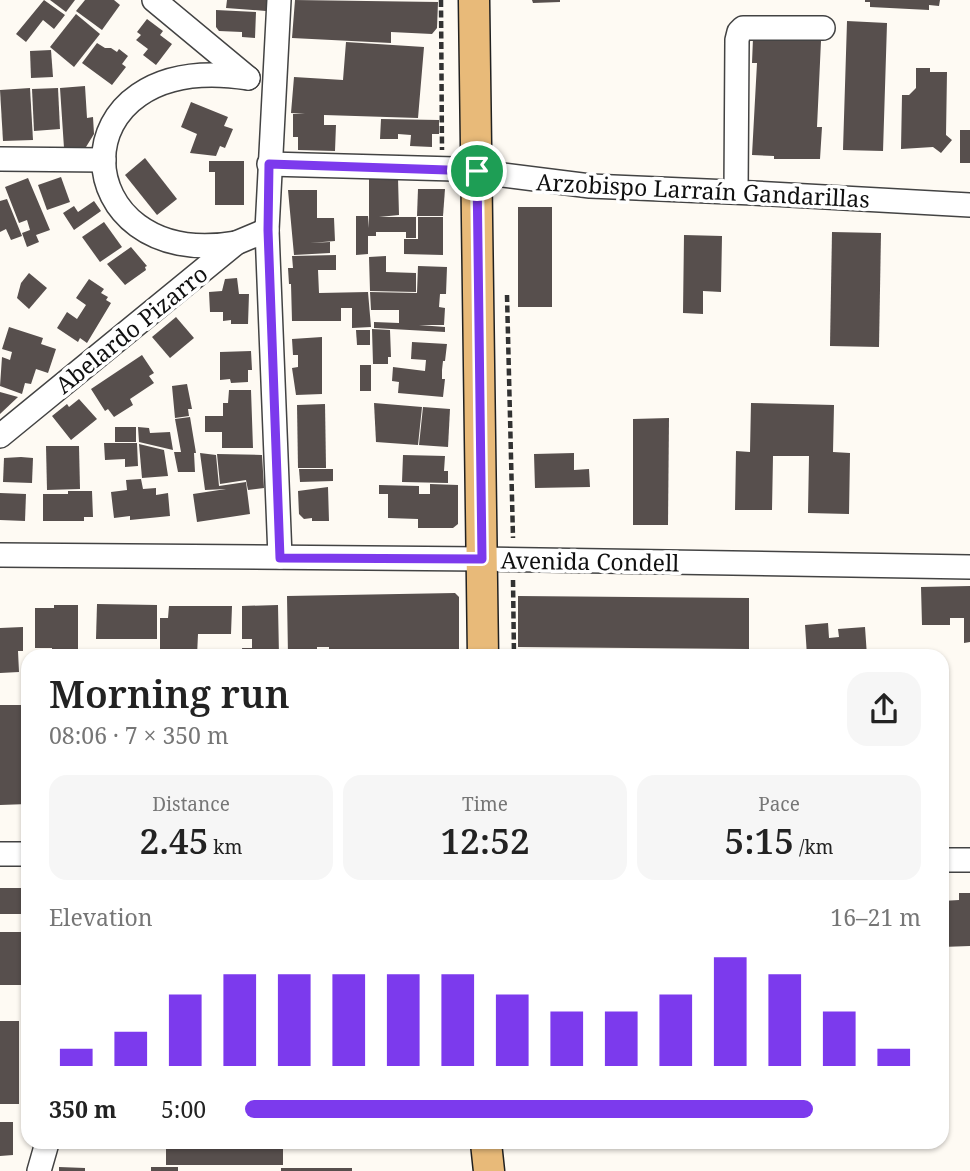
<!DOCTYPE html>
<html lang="en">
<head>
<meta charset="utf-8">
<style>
	body { margin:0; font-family:"Noto Serif",serif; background:#f6f6f6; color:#222; height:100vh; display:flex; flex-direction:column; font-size:26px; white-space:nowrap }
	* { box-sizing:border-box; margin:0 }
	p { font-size:23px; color:#767676 }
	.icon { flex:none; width:38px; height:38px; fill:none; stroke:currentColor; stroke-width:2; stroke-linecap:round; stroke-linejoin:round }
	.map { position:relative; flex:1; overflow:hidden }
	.sheet { position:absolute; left:21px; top:649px; width:928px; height:500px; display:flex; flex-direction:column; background:#fff; border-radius:21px; box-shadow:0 2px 5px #0004 }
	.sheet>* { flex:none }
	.pin { position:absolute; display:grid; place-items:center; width:60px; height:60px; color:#fff; margin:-30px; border:4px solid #fff; border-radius:50%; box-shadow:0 2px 7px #0007 }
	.round { display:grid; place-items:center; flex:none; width:74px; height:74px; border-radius:21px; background:#f6f6f6 }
	.summary { display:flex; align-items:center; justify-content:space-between; height:119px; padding:0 28px }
	h1 { font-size:38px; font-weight:600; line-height:52px }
	.metrics { display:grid; grid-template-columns:repeat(3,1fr); gap:10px; height:119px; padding:7px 28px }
	.metrics div { display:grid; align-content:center; border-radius:18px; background:#f6f6f6; text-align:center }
	.metrics b { font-size:35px; font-weight:600 }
	.metrics small { font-size:19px; font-weight:400 }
	.metrics p { font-size:19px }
	.chart { height:196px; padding:14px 28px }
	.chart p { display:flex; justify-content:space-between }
	.chart svg { width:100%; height:126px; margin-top:7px; stroke:#7c3aed; stroke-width:6 }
	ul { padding:0 28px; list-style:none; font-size:23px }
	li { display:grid; grid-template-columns:112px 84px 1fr; align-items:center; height:52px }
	li i { height:18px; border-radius:9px; background:#7c3aed }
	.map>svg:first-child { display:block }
</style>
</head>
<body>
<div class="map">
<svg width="970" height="1171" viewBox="0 0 970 1171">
	<rect width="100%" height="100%" fill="#fefaf3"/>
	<g fill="#574f4d">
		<path d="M44 0 65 15 54 29 43 20 26 42 16 34Z"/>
		<path d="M50 0H75L66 12Z"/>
		<path d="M85 0H114L120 5 102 30 76 11Z"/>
		<path d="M227 0H267L266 11 226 8Z"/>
		<path d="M295 0 438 2 437 28 432 34 391 32V43L292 38Z"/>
		<path d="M532 0H560V2L533 3Z"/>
		<path d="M865 0H940L939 6 929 5V10L870 7V2H865Z"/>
		<path d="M216 10 256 12 255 38 242 37V32L219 31 216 27Z"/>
		<path d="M76 14 100 34 74 67 50 47Z"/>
		<path d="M147 19 163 31 160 35 172 44 156 65 143 55 148 49 136 40 141 35 137 32Z"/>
		<path d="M847 21 887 23 883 151 843 150Z"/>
		<path d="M753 38 821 41 817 127H822L820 159H774V156L752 155 757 63H752Z"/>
		<path d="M346 42 424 47 418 118 324 115V125H336L335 151 298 150V137H293V114H305L291 113 294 77 343 80Z"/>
		<path d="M97 43 105 48H111L117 52 119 49 128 56 122 64 126 67 112 85 82 63Z"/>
		<path d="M51 50 53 77 31 78 30 51Z"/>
		<path d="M916 68H930V72H947L946 135 952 140 941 153 933 147 901 149 902 95H909L916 88Z"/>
		<path d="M85 86 87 118 93 117 94 134 86 147 64 148 60 88Z"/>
		<path d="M30 88 33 140 3 141 0 90Z"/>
		<path d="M58 88 60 129 34 131 32 89Z"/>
		<path d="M191 102 228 117 224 126 233 129 225 148 220 146 216 156 190 153 197 134 181 127Z"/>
		<path d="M381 119 439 120V134H432V147L410 146 411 135 398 134V139H380Z"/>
		<rect x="960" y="130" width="10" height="33"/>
		<path d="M145 158 177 199 157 215 125 175Z"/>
		<path d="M209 161H244V205H215V172H209Z"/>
		<path d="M61 177 70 202 47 210 38 185Z"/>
		<path d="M28 178 50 230 36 235 39 242 27 247 22 233 30 230 27 220 19 223 5 187Z"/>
		<path d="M369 178H398L399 215 379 217H416V238H406V232H376V236H368V254L356 255V216H368L369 228Z"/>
		<path d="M418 189H445L443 216H417Z"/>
		<path d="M288 190H317V218H334L335 241 310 243 330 242V253L294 255Z"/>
		<path d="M7 199 22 236 11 240 6 229 0 232V201Z"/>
		<path d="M94 201 101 211 74 230 63 213 74 206 78 212Z"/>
		<rect x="518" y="207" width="34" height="100"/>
		<path d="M418 217H443V255L404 254V239H418Z"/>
		<path d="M104 222 122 247 100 262 82 237Z"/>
		<path d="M832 232 881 233 879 347 830 346Z"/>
		<path d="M684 235 722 236 721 292 703 291V314L683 313Z"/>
		<path d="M131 247 147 266 145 267 146 270 125 285 107 264Z"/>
		<path d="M336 255V270H318L319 293 368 292 371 327 352 328V308H341V321H292L291 284H289L288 268H293L292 256Z"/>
		<path d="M386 256V272L416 273V292L370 291 369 257Z"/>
		<path d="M418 266 447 267 446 294H440L439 307 445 308 444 325H419L445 327V332L374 328V322L399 323V310H371L370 292 417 293Z"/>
		<path d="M29 273 47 288 29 309 17 298 21 283Z"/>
		<path d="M237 278 239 294H249L248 324H231V320L223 321V312H210L209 292 222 291 225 279Z"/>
		<path d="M89 279 104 289 101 293 108 297 106 300 111 303 87 343 80 338 78 342 57 328 67 312 77 319 86 305 76 298Z"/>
		<path d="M176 317 194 338 170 358 152 337Z"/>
		<path d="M9 327 43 338 41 344 56 349 48 373 36 369 31 384 25 383 22 394 0 386 2 357 10 360 12 352 2 349Z"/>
		<path d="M372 329 390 330 391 357H388V364H373Z"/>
		<path d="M356 330H370V345H357Z"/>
		<path d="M322 337V394L296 395 292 368 298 367V355H293L292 339Z"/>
		<path d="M412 342 447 344 445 361H443L442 370V379H445L443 397 398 393 399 382 392 381 393 367 425 371 426 360 411 359Z"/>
		<path d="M251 351 252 370H248V382L231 383 230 379 220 380V352Z"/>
		<path d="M142 355 154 373 149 376 154 383 130 399 133 405 114 417 108 409 105 411 91 389Z"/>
		<rect x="360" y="365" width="11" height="26"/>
		<path d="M187 384 192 409H188L189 416 175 418 172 386Z"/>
		<path d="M229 390H251L253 448H222V432H205V416H223V403H228Z"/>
		<path d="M0 392 18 397 0 414Z"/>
		<path d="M79 399 97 419 71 440 52 416 67 404 69 407Z"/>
		<path d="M374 403 422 407 418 445 376 442Z"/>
		<path d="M751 403 834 405 833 452 850 453 849 514 808 513 809 456H773L772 510H735L736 451 750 452Z"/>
		<path d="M325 404 326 468H298L297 405Z"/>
		<path d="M423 407 450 409 448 447 419 445Z"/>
		<path d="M190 417 196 453H194L195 472H178L174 452H181L175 419Z"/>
		<path d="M669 418 668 525H633V419Z"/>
		<rect x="115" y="427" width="21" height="15"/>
		<path d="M138 427 149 428 150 433 170 432 173 450 139 442Z"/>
		<path d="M104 443H137L138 466 125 467V459L105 460Z"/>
		<path d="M139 444 164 450 168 476 142 478Z"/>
		<path d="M46 446H79L80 489 47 490Z"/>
		<path d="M200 453 216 455 219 486 246 482 250 514 197 522 193 494 226 489 205 490Z"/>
		<path d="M574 453V470L589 469 590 487 535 488 534 454Z"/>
		<path d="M217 454 262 455 264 488 248 490 246 480 220 484Z"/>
		<path d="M403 455 445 456 444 471H448V483L402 482Z"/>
		<path d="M21 457 33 458 32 483 3 482 4 458Z"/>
		<path d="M299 469H333V481L300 482Z"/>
		<path d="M141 479 143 489 156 488V495L168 493 170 516 130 520V516L114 518 111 492 127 490 126 480Z"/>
		<path d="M430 484 458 485V524L453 528H418V519L388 518V494H379V485L419 486V494H430Z"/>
		<path d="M328 487 329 521H312V518L304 519 299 514 298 491Z"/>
		<path d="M68 491H92L93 517H84V521H43V494H68Z"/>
		<path d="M0 493 26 494 25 521 0 520Z"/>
		<path d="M970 586V642L964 643V618H950V625H922L921 587Z"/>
		<path d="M455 593 459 597V656H329V647H317V656H288L287 596Z"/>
		<path d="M518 596 749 598V649L518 647Z"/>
		<path d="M97 604 157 605V639H96Z"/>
		<path d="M54 605H78V656H52V648H35V608H54Z"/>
		<path d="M278 605 279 656H243L242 648H252V639H242V606Z"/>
		<path d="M169 606H232L231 634H198L197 656 160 655V618H168Z"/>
		<path d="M828 623 829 638 839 637 838 629 865 627 867 656H807L805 625Z"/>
		<path d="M23 627V651H18L19 672 0 673V628Z"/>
		<path d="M0 705H28V804L0 805Z"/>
		<rect x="0" y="888" width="21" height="26"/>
		<path d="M959 893H970V946L942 947V901L959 900Z"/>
		<rect x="0" y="932" width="21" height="53"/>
		<rect x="0" y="1021" width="19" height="83"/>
		<path d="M0 1122H13V1155L0 1156Z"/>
		<rect x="166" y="1143" width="117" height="22"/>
		<path d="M59 1167 85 1168V1171H59Z"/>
		<rect x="151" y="1167" width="27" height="4"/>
		<rect x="281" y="1168" width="71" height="3"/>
	</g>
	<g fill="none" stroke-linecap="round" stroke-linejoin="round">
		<g stroke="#434343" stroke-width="26">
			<g id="minor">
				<path d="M154 0 248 78"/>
				<path d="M279 0 267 230 280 557"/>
				<path d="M0 159 104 160"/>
				<path d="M269 164 455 169 590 186 753 193 970 205"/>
				<path d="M736 192 737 40 739 32 743 28H823"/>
				<path d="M236 243C64 273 51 47 248 78"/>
				<path d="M0 436 236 243 267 230"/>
				<path d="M0 555 482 559 970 567"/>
				<path d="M0 854H28"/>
				<path d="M942 860H970"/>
				<path d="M39 1171 47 1143"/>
			</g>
		</g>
		<g stroke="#212121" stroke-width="33">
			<g id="major">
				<path d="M474 0 483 656"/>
				<path d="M486 1143 489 1171"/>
			</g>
		</g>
		<g stroke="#323232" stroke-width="4.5" stroke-dasharray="7 3.5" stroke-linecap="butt">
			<path d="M441 0 442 150"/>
			<path d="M507 295 513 538"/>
			<path d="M513 580 514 656"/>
		</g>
		<use href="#minor" stroke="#fff" stroke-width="23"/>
		<use href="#major" stroke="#e8ba79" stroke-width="30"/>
	</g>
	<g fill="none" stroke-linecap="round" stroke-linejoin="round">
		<g stroke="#fff" stroke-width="14">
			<path id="route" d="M269 164 477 171 482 559 280 558 268 230Z"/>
		</g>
		<use href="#route" stroke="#7c3aed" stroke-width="9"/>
	</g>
	<g text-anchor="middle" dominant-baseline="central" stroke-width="7" stroke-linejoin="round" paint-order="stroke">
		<g font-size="23" fill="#101010" stroke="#fff">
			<text transform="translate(703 190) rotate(3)">Arzobispo Larraín Gandarillas</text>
			<text transform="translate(131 329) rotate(-39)">Abelardo Pizarro</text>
			<text transform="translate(590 561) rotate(1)">Avenida Condell</text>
		</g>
	</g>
</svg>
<div class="pin" style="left:477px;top:171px;background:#1e9e55"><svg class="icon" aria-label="arrive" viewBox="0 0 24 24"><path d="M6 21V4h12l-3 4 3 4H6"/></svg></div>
<section class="sheet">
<div class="summary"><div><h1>Morning run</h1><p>08:06 · 7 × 350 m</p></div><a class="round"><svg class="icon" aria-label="share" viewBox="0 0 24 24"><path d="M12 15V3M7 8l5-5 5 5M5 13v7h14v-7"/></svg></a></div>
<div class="metrics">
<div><p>Distance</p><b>2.45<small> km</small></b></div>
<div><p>Time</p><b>12:52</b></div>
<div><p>Pace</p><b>5:15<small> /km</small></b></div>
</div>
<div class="chart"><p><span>Elevation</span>16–21 m</p>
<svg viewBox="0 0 160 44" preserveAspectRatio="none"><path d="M5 44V38M15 44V32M25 44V19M35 44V12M45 44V12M55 44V12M65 44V12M75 44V12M85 44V19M95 44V25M105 44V25M115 44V19M125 44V6M135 44V12M145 44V25M155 44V38"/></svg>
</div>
<ul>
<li><b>350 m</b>5:00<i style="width:84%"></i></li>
</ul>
</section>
</div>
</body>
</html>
